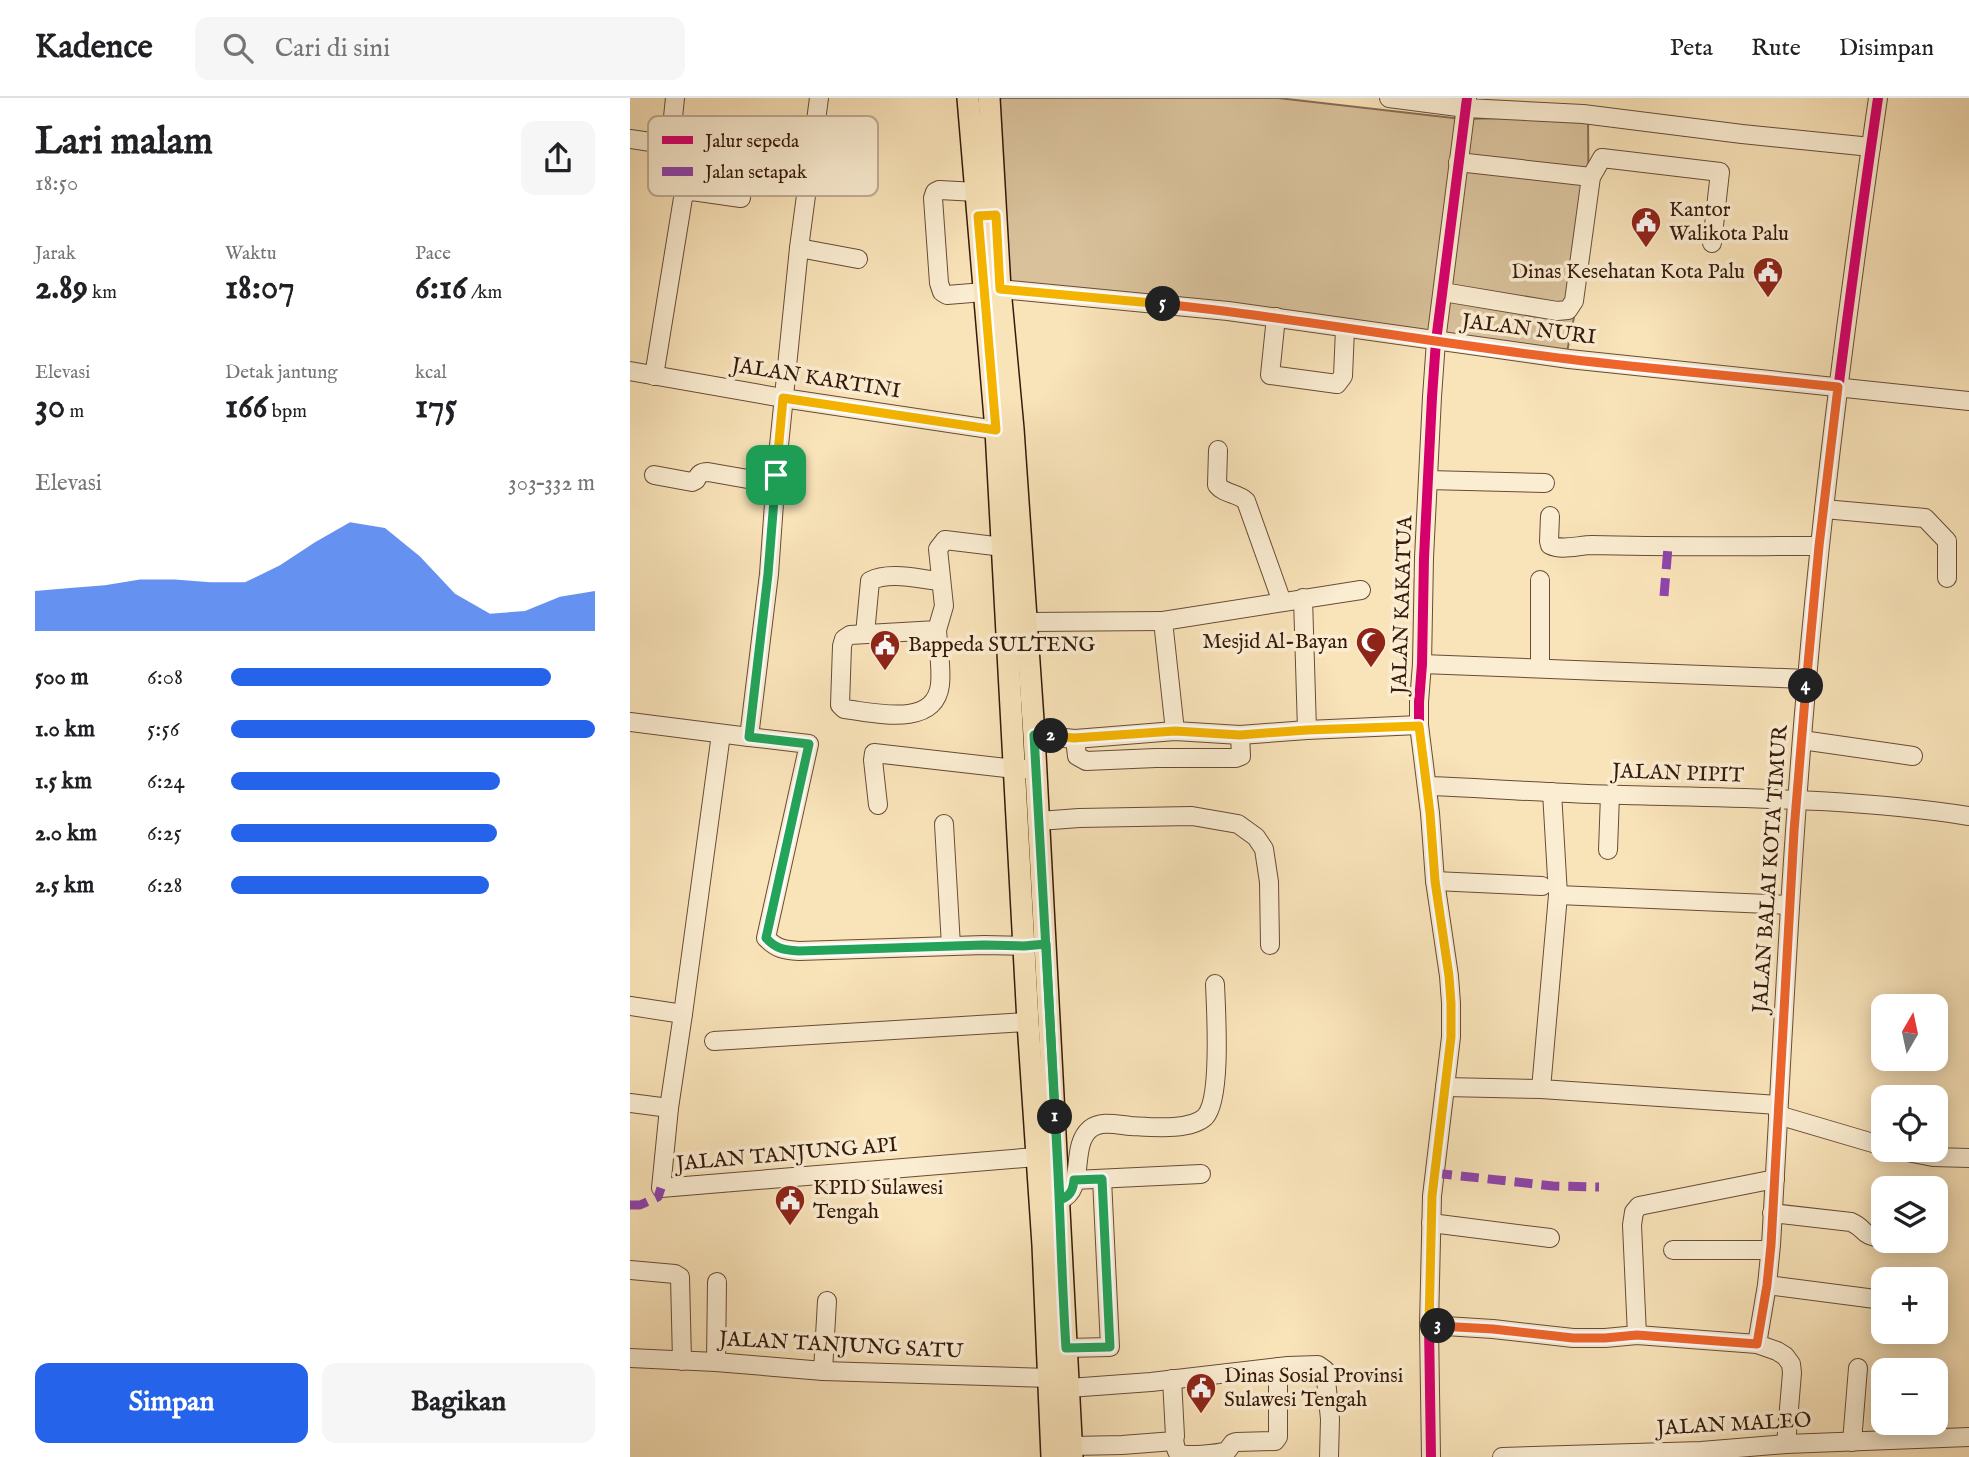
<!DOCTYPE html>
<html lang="id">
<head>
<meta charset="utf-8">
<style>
	body { margin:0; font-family:"IM FELL English",serif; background:#f6f6f6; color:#202124; height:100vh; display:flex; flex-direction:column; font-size:26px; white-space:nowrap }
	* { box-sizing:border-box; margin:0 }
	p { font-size:23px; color:#757577 }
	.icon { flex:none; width:38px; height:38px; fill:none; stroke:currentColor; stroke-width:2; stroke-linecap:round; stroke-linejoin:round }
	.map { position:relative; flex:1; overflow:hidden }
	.sheet { display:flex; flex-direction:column; background:#fff; width:630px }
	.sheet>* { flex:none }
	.needle { width:46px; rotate:9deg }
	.fabs { position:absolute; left:1241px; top:896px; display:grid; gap:14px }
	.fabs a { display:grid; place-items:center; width:77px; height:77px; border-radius:14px; background:#fff; box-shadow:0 4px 18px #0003; font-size:35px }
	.pin { position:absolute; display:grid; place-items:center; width:60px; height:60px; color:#fff; margin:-30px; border-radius:14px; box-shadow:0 4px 10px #0006 }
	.km { position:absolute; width:35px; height:35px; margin:-18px; border-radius:50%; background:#222; color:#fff; font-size:19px; line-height:35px; text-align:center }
	.round { display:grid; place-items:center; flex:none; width:74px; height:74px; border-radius:14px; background:#f6f6f6 }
	.summary { display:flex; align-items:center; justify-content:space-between; height:119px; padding:0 35px }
	h1 { font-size:38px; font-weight:700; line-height:52px }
	.figures { display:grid; grid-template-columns:repeat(3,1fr); gap:10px; height:119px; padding:7px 35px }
	.figures div { display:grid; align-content:center }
	.figures b { font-size:35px; font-weight:700 }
	.figures small { font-size:19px; font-weight:400 }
	.figures p { font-size:19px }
	.chart { height:196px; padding:14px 35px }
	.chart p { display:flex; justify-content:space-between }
	.chart svg { width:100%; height:126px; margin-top:7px; fill:#2563eb; opacity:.7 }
	.cta { display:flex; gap:14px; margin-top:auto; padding:14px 35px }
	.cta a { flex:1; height:80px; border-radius:14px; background:#2563eb; color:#fff; font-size:28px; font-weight:700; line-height:80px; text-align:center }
	.cta a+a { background:#f6f6f6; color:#202124 }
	ul { padding:0 35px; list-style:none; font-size:23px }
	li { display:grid; grid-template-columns:112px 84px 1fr; align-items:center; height:52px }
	li i { height:18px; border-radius:9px; background:#2563eb }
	header { display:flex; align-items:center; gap:42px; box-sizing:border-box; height:98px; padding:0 35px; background:#fff; border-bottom:2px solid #e0e0e0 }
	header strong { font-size:33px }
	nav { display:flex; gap:38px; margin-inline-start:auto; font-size:24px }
	.search { width:490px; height:63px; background:#f6f6f6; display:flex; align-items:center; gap:18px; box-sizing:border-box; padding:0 24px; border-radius:14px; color:#757577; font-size:26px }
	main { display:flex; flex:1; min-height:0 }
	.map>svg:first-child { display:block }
</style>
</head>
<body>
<header>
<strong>Kadence</strong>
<div class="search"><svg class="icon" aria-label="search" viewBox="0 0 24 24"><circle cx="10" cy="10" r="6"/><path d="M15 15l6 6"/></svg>Cari di sini</div>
<nav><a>Peta</a><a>Rute</a><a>Disimpan</a></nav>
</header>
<main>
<section class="sheet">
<div class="summary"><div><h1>Lari malam</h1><p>18:50</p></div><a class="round"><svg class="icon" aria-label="share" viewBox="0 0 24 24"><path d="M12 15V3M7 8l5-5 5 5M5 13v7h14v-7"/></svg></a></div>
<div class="figures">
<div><p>Jarak</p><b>2.89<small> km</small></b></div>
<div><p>Waktu</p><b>18:07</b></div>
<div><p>Pace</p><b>6:16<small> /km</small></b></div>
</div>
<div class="figures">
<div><p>Elevasi</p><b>30<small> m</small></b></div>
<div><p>Detak jantung</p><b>166<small> bpm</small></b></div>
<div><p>kcal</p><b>175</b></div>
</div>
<div class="chart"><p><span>Elevasi</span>303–332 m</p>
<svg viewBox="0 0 160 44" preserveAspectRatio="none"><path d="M0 44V30L10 29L20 28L30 26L40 26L50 27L60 27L70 21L80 13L90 6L100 8L110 18L120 31L130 38L140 37L150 32L160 30V44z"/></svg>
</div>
<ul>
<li><b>500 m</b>6:08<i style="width:88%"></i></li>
<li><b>1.0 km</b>5:56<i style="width:100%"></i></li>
<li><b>1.5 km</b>6:24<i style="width:74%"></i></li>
<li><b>2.0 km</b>6:25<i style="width:73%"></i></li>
<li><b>2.5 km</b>6:28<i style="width:71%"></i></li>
</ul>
<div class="cta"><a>Simpan</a><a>Bagikan</a></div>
</section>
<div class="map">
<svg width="1339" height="1359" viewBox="0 0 1339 1359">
	<rect width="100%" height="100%" fill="#f9e3b9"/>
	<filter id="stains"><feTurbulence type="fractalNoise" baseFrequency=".00286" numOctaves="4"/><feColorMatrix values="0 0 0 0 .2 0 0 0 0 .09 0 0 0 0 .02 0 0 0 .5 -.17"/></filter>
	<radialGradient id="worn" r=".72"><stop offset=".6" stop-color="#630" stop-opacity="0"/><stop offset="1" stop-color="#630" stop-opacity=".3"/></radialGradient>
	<path fill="#d8c19b" stroke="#876d53" stroke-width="2" d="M363 0H648L832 21 958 18 959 145 936 259 598 218 374 195Z"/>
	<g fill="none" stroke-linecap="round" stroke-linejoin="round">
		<g stroke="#674c36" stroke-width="20">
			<g id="minor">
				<path d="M759 0 836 10 953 16 1112 36 1241 49"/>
				<path d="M0 41 34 46 39 43 41 38 45 0"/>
				<path d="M828 64 961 79"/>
				<path d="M347 94 309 92 305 94 303 100 309 185 312 194 317 197 354 194"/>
				<path d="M169 150 228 161"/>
				<path d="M370 191 598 213 939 261 1339 303"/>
				<path d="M813 194 927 213 938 212 944 203 961 79 972 60 1090 74 1082 145"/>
				<path d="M646 219 640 277 707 286 713 278 715 231"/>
				<path d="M0 273 153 300 366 332"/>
				<path d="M24 278 53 100 56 95 62 93 111 100"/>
				<path d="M588 352 587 387C594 396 608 395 616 403L652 504"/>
				<path d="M24 377 62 384 66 382C69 376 71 374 78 374L146 386"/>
				<path d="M798 382 915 385"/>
				<path d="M1194 411 1295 420 1317 443V480"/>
				<path d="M920 418 919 443 920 447C932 453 949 447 962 447 1038 449 1113 448 1189 448"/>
				<path d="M673 500 677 632"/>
				<path d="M396 524 533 523"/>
				<path d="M307 532C308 549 312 569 310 587 304 631 243 614 214 611L210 607 212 548 214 541 220 537 307 532 314 508 308 451 315 442 373 449"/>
				<path d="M235 536 240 483C259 473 289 481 310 483"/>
				<path d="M792 566 1177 581"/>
				<path d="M910 570V482"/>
				<path d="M0 624 119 639 139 476 146 377 169 150 189 0"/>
				<path d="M545 633 533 523 731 492"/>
				<path d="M91 636 53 916 39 1010 31 1090 406 1059"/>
				<path d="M404 637 445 641 545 633 610 637 677 632 789 627"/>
				<path d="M119 639 179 646 136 840C147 851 154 852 169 853L354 847 394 848"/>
				<path d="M445 641 447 658 456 663 526 660H606L611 658 610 637"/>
				<path d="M1172 642 1283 658"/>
				<path d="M797 688C862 690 928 696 994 697 1109 700 1225 700 1339 718"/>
				<path d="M922 694 928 797 911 991 1148 1007"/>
				<path d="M248 707 243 662 244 655 385 671H398"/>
				<path d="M409 723 449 720 562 718 608 726 626 739 634 751 639 784 640 847"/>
				<path d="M314 726 321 848"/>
				<path d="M978 752 980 697"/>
				<path d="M805 783 912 788"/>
				<path d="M928 797 1160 807"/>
				<path d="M0 908 53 916"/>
				<path d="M84 943 398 924"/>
				<path d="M815 989 911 991"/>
				<path d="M0 1005 39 1010"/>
				<path d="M1148 1017 1253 1048"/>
				<path d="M1267 1052 1303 1059 1339 1060"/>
				<path d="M444 1082 571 1076"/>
				<path d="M430 1102C457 1091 439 1049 460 1031 471 1022 488 1027 501 1028 521 1029 560 1033 575 1019 592 1001 586 913 585 886"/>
				<path d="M1142 1115 1221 1124C1237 1131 1230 1138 1253 1140"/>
				<path d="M801 1125 920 1140"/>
				<path d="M1043 1152H1140"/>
				<path d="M0 1172 45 1176 50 1179 52 1263"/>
				<path d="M1137 1187 1253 1202"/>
				<path d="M799 1227 863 1231 943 1240H975L1007 1237 1127 1246 1147 1253 1155 1258 1161 1266 1162 1275 1156 1346"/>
				<path d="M1007 1237 1002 1127 1004 1114 1009 1108 1145 1081"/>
				<path d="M1127 1246 1137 1187 1141 1147C1152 958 1160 769 1177 581 1194 386 1220 193 1248 0"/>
				<path d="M436 1250 480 1249 472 1081"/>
				<path d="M0 1260 86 1264 193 1273 420 1280"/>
				<path d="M86 1264 87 1184"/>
				<path d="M193 1273 197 1203"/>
				<path d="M439 1290 521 1284 658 1268 688 1267 695 1272 700 1321 699 1359"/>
				<path d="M544 1343C545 1346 546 1353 548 1355 556 1359 588 1356 597 1353L603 1345 606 1344 645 1343 648 1339V1269"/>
				<path d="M1222 1344 1228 1270"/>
				<path d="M442 1348 492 1347 544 1343 545 1338 542 1281"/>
				<path d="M801 1359 799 1227 802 1098 821 939V905L819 878 805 783 800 715 789 627V604L792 566 794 460 802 299 806 243 837 0"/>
				<path d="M872 1359 1071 1353 1156 1346 1339 1339"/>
			</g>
		</g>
		<g stroke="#36190b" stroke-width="24">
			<g id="major">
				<path d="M338 0 366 332 398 924 413 1147 422 1359"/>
				<path d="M359 0 370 191 383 331 404 637 442 1359"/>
			</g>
		</g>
		<use href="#minor" stroke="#fbedd2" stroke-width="18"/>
		<use href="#major" stroke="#f9e3b9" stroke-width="21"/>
		<g stroke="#8e44ad" stroke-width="9" stroke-dasharray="18 9" stroke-linecap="butt">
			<path d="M1034 498 1038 449"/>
			<path d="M804 1075 923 1088 969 1089"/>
			<path d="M0 1107H10L28 1099 31 1090"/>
			<path d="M1038 1239 1127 1246"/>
		</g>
		<g stroke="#fbedd2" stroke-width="15">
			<g id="cycleway">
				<path d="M1127 1246 1137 1187 1141 1147C1152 958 1160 769 1177 581 1194 386 1220 193 1248 0"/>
				<path d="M801 1359 799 1227 802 1098 821 939V905L819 878 805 783 800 715 789 627V604L792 566 794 460 802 299 806 243 837 0"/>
			</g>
		</g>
		<use href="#cycleway" stroke="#d6006c" stroke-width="10"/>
	</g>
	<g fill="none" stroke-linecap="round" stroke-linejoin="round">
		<g stroke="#fff" stroke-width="14">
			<path id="split-1" d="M146 377 138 476 119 639 179 646 136 840C146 851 154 852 169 853L354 847 394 848 416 846 425 1019"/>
		</g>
		<g stroke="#fff" stroke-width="14">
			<path id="split-2" d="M421 638 404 637 430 1102C440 1098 443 1093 444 1082L472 1081 480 1249 436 1250C431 1173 430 1096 425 1019"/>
		</g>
		<g stroke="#fff" stroke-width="14">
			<path id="split-3" d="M421 638 444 640 545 633 610 637 677 632 789 628 800 715 805 783 819 878 821 905V939L802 1098 799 1227 808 1228"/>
		</g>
		<g stroke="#fff" stroke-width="14">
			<path id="split-4" d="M808 1228 863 1231 943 1240H975L1007 1237 1127 1246 1137 1187 1141 1147 1164 733 1176 588"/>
		</g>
		<g stroke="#fff" stroke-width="14">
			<path id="split-5" d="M533 206C668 220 803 245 938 261 1028 272 1118 279 1208 289L1189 448 1176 588"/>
		</g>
		<g stroke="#fff" stroke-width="14">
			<path id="split-6" d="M146 377 153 300 366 332 348 118 366 117 370 191 533 206"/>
		</g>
		<use href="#split-1" stroke="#22a559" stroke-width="9"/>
		<use href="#split-2" stroke="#22a559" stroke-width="9"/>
		<use href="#split-3" stroke="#f5b400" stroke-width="9"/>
		<use href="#split-4" stroke="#f0652b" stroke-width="9"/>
		<use href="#split-5" stroke="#f0652b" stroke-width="9"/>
		<use href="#split-6" stroke="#f5b400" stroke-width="9"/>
	</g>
	<defs>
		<g id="civic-pin" transform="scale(1.575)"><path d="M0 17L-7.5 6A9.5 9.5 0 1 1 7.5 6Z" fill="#8f2418" stroke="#fbedd2"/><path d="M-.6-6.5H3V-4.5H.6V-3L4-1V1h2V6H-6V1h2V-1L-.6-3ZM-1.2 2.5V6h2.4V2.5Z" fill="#fff"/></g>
		<g id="mosque-pin" transform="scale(1.575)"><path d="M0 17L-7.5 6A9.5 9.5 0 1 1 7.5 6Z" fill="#8f2418" stroke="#fbedd2"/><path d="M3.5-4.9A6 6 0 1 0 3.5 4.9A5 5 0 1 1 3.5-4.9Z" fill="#fff"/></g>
	</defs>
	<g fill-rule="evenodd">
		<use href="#civic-pin" x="1016" y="124"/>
		<use href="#civic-pin" x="1138" y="174"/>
		<use href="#mosque-pin" x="741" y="544"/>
		<use href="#civic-pin" x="255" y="547"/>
		<use href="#civic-pin" x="160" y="1102"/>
		<use href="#civic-pin" x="571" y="1290"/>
	</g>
	<g text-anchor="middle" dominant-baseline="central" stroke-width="7" stroke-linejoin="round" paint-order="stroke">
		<g font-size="21" fill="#36190b" stroke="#fbedd2" text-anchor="start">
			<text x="1039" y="112">Kantor<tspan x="1039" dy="24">Walikota Palu</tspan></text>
			<text x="1115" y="174" text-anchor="end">Dinas Kesehatan Kota Palu</text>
			<text x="718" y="544" text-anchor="end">Mesjid Al-Bayan</text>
			<text x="278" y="547">Bappeda SULTENG</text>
			<text x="183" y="1090">KPID Sulawesi<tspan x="183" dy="24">Tengah</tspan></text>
			<text x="594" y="1278">Dinas Sosial Provinsi<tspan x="594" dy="24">Sulawesi Tengah</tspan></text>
		</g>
		<g font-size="21" fill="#36190b" stroke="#fbedd2">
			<text transform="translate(899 232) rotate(7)">JALAN NURI</text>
			<text transform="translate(186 281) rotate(9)">JALAN KARTINI</text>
			<text transform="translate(773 507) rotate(-88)">JALAN KAKATUA</text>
			<text transform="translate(1048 676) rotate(2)">JALAN PIPIT</text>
			<text transform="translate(1141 771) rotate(-86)">JALAN BALAI KOTA TIMUR</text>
			<text transform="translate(157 1057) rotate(-5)">JALAN TANJUNG API</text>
			<text transform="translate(211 1248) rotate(3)">JALAN TANJUNG SATU</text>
			<text transform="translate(1104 1327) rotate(-3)">JALAN MALEO</text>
		</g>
	</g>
	<rect x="18" y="18" width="230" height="80" rx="10" fill="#fbedd2" stroke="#c0ad96" stroke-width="2"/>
	<rect x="32" y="38" width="31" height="8" fill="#d6006c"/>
	<rect x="32" y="69" width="31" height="9" fill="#8e44ad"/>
	<g font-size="19" fill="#36190b">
		<text x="75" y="49">Jalur sepeda</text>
		<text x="75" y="80">Jalan setapak</text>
	</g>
	<rect width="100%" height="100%" filter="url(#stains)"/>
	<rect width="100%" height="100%" fill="url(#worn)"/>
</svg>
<div class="fabs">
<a><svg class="needle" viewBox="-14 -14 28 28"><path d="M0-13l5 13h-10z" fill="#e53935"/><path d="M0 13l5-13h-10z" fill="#757577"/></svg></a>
<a><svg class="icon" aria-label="locate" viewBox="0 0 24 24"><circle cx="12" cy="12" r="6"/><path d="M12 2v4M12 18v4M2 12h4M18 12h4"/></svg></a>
<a><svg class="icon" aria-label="layers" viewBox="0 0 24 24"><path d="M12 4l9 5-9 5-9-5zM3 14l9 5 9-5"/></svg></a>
<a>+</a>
<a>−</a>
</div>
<div class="pin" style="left:146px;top:377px;background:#1e9e55"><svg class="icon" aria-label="arrive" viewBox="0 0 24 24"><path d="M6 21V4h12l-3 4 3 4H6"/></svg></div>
<b class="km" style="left:425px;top:1019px">1</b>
<b class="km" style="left:421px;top:638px">2</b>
<b class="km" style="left:808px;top:1228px">3</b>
<b class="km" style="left:1176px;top:588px">4</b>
<b class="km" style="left:533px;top:206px">5</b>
</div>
</main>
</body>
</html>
